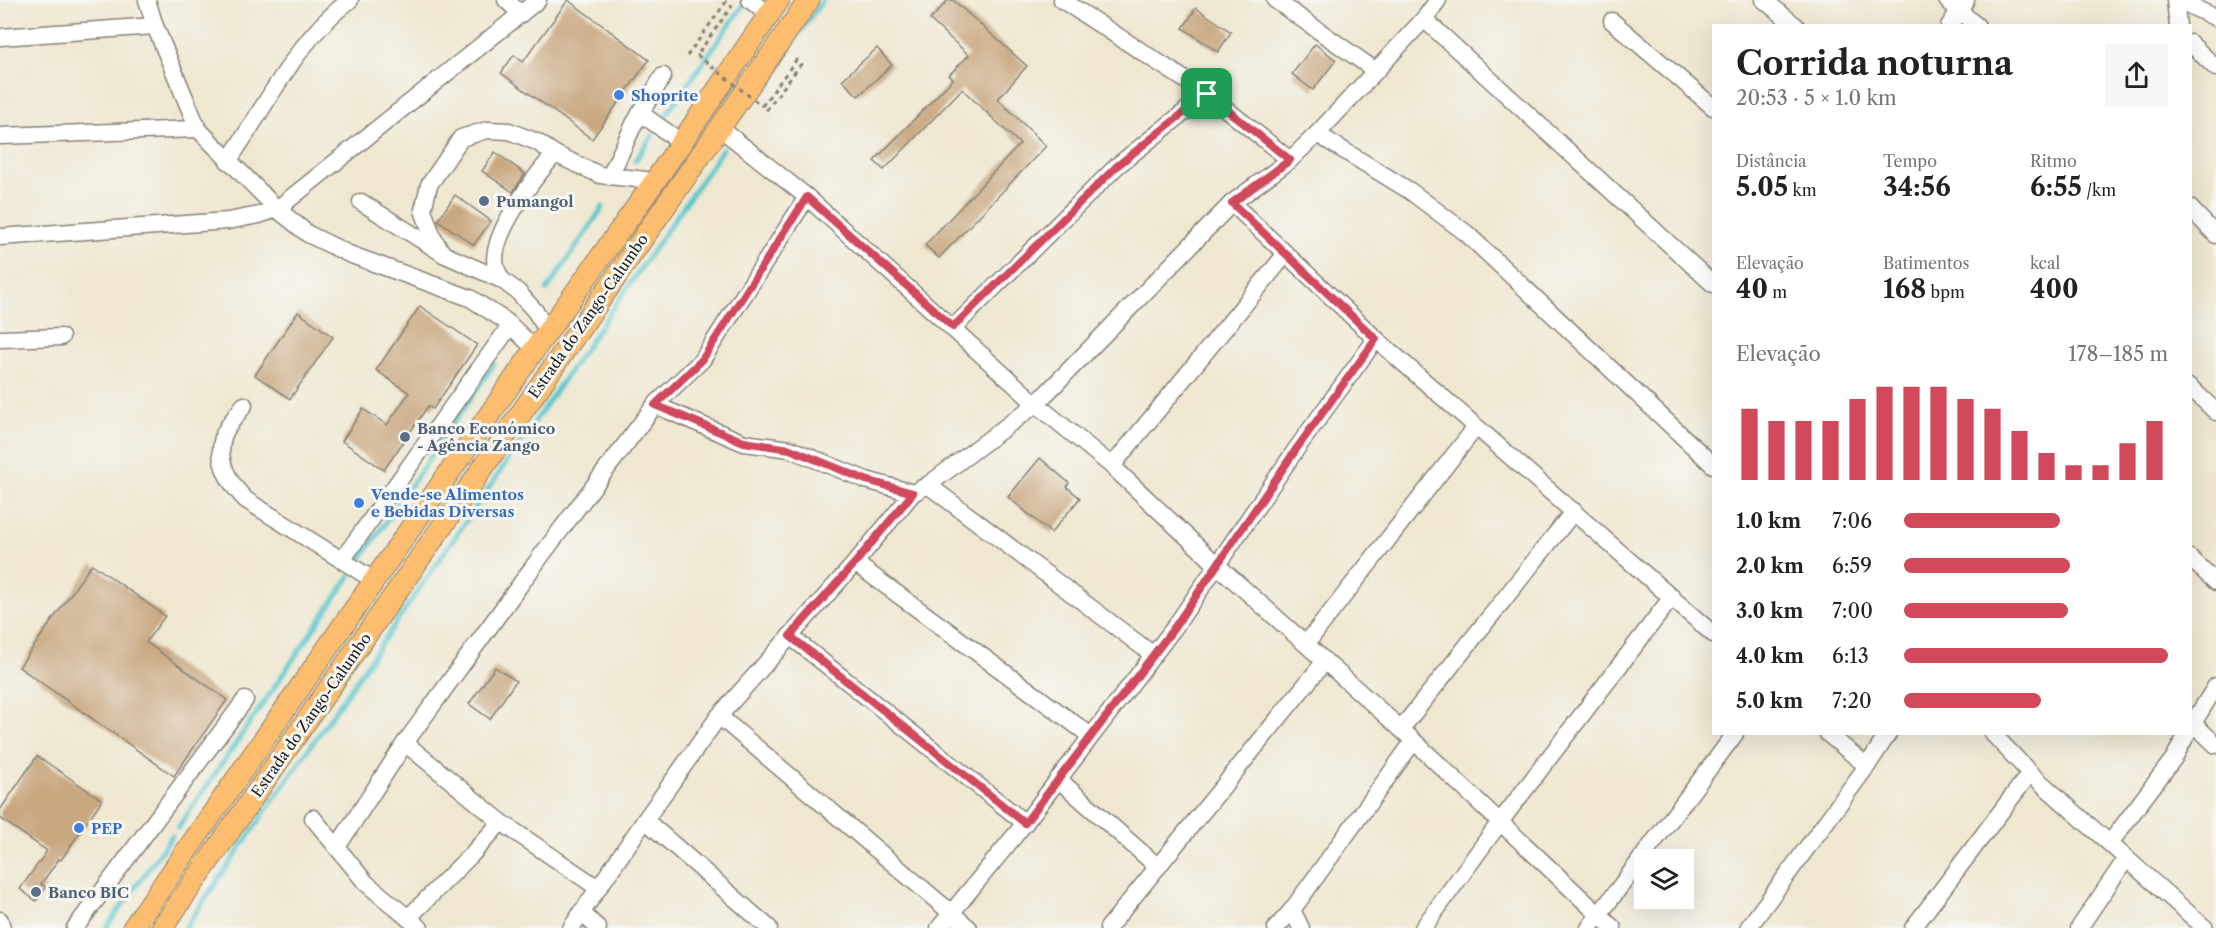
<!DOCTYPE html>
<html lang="pt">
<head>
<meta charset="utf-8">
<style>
	body { margin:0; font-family:"Libre Caslon Text",serif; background:#f6f6f6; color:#222; height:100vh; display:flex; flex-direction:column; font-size:22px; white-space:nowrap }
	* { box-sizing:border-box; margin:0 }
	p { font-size:20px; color:#767676 }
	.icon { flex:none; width:33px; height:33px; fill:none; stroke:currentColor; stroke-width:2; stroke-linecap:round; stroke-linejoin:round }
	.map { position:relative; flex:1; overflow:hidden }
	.details { position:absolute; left:1712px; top:24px; width:480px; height:711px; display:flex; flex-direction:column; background:#fff; border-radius:0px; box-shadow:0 6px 24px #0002 }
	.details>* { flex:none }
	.fabs { position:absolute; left:1634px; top:849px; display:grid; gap:12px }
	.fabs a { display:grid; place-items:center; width:60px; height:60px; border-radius:0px; background:#fff; box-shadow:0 6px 24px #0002; font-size:30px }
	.pin { position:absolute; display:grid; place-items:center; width:51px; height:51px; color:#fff; margin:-26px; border-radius:12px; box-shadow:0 3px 9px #0006 }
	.round { display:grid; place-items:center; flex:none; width:63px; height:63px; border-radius:0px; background:#f6f6f6 }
	.summary { display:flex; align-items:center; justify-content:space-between; height:102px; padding:0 24px }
	h1 { font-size:33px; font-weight:700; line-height:45px }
	.metrics { display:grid; grid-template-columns:repeat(3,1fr); gap:9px; height:102px; padding:6px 24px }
	.metrics div { display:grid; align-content:center }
	.metrics b { font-size:26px; font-weight:700 }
	.metrics small { font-size:16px; font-weight:400 }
	.metrics p { font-size:16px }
	.chart { height:168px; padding:12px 24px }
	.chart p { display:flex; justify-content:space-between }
	.chart svg { width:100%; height:108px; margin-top:6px; stroke:#d1495b; stroke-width:6 }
	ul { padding:0 24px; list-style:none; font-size:20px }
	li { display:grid; grid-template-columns:96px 72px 1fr; align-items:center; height:45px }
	li i { height:15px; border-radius:8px; background:#d1495b }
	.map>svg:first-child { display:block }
</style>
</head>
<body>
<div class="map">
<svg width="2216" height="928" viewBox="0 0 2216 928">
	<rect width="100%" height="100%" fill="#f6f6f2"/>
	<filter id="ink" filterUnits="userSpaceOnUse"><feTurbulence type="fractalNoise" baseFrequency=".0167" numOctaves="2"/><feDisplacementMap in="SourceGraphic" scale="12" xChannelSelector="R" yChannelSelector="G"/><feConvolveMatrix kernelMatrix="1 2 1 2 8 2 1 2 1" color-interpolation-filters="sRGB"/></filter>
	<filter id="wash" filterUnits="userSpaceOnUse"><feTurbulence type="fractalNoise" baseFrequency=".008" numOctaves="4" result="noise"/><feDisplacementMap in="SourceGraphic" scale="24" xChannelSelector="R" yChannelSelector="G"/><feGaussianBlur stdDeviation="1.35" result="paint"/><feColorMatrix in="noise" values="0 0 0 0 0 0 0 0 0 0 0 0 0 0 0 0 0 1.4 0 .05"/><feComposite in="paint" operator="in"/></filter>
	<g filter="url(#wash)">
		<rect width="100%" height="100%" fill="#efe7d0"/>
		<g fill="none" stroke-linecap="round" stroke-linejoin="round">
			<g stroke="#5bc8ce" stroke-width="5">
				<path d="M758 91 823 0"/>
				<path d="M666 115 744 4"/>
				<path d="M635 161 652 136"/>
				<path d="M547 290 603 207"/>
				<path d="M360 560 494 364"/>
				<path d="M178 828 350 576"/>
				<path d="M106 928 172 836"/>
				<path d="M185 928 723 149"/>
			</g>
		</g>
		<g id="blocks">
			<g fill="#c9a881">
				<path d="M568 0 649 60 592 139 501 73 514 55 523 62Z"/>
				<path d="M948 0H953L1027 66 998 99 1046 146 939 258 925 245 1020 144 962 89 884 170 874 161 953 79 949 75 969 55 930 20Z"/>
				<path d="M1196 8 1231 32 1218 52 1183 28Z"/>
				<path d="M1315 44 1336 60 1313 90 1292 74Z"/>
				<path d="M877 48 892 65 858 96 842 80Z"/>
				<path d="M495 152 525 174 513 192 482 171Z"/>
				<path d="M455 195 491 221 474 245 438 220Z"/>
				<path d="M420 306 477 345 433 409 428 406 384 470 342 441 363 409 387 425 409 393 376 370Z"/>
				<path d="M298 312 333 337 290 399 255 375Z"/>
				<path d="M1040 458 1069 483 1067 487 1080 498 1051 533 1008 497Z"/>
				<path d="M92 564 165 616 146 642 227 700 174 776 19 667Z"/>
				<path d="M495 667 516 681 490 719 469 704Z"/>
				<path d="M37 756 102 800 61 860 59 859 41 884 46 887 36 901 20 889 47 851 0 818V810Z"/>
			</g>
		</g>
	</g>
	<g filter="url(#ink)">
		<use href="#blocks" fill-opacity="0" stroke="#868276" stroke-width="1.5"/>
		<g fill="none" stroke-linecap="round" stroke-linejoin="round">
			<g stroke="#868276" stroke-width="19">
				<g id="minor">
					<path d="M147 0 155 26 198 129 277 209 308 234 349 254 470 298 507 322 535 349"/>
					<path d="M506 0 521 14"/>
					<path d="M750 0 769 15"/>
					<path d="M1062 0 1207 94 1290 160"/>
					<path d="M1275 0 1376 71"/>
					<path d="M1764 0 1796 26"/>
					<path d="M1947 0 1977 26"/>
					<path d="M2175 0 2178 26"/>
					<path d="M2178 0 2216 18"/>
					<path d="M1424 19 1713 284"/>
					<path d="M1612 21 1713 107"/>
					<path d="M1949 26 1966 0"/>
					<path d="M0 37 155 26"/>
					<path d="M2190 43 2216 68"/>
					<path d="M640 113 681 142"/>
					<path d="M720 128 807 197 1036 404 1112 466 1218 566 1401 729 1613 928"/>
					<path d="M1317 134 1410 191 1466 233 1713 465"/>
					<path d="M0 136 198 129"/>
					<path d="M228 161C267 106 295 41 350 0"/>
					<path d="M610 176 634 124 663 76"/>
					<path d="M361 202 439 251"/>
					<path d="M1232 203 1376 339 1713 634"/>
					<path d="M2190 208 2216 235"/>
					<path d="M0 237 228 221 259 215 277 209 538 0"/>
					<path d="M502 280C500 276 497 272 496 267 488 237 535 176 555 154"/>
					<path d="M953 328 1117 166 1207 94"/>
					<path d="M548 331 535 311 518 292 502 280 443 254 433 238 423 210 429 185 461 138 487 130 509 131 537 142 555 154 600 175 655 181"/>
					<path d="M0 339 61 337"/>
					<path d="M2190 387 2216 412"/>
					<path d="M244 405C238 414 226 426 223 437 216 462 229 483 246 500L375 581"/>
					<path d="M655 405 744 443 790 449 866 480 913 493"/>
					<path d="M1112 466 1285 255"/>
					<path d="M928 485 1152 654"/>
					<path d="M2190 558 2216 582"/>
					<path d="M342 560 510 326"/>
					<path d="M855 563 1091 736"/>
					<path d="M790 636 1025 823"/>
					<path d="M1306 644 1476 427"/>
					<path d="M719 716 969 928"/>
					<path d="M2190 720 2216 745"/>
					<path d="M2190 728 2216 686"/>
					<path d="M1401 729 1574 511"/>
					<path d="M1828 734 1867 766"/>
					<path d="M1993 734 2030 773 2205 928"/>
					<path d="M405 743 541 556 655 405 702 360 807 197"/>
					<path d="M1058 779 1158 867"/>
					<path d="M313 818 366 883 420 928"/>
					<path d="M645 820 769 928"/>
					<path d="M2110 843 2174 758 2187 734"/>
					<path d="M337 847 405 743 501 822 598 888"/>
					<path d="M1292 910 1301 928"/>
					<path d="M581 912 598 928"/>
					<path d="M408 918 472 854 501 822"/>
					<path d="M0 920 2 928"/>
					<path d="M75 928 245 700"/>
					<path d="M571 928 645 820 719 716 855 563 913 493 928 485 1036 404 1232 203 1290 160 1317 134 1424 19 1438 0"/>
					<path d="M939 928 1025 823 1174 628 1297 448 1376 339"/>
					<path d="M1108 928 1325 661"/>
					<path d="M1276 928 1292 910 1413 742"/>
					<path d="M1423 928 1500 822 1672 597"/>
					<path d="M1589 928 1735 734"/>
					<path d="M1748 928 1867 766 1888 734"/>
					<path d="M1913 928 2030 773"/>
					<path d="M2079 928 2126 859"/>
				</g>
			</g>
			<g stroke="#868276" stroke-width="23">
				<g id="major">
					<path d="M133 928 535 349 655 181 779 0"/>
					<path d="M162 928 809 0"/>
				</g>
			</g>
			<g stroke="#868276" stroke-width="3" stroke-dasharray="4.5 4.5" stroke-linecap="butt">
				<path d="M687 56 726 2 732 6 697 55"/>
				<path d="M762 106 796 60 801 64 765 112"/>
			</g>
			<use href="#minor" stroke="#fff" stroke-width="16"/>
			<use href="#major" stroke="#fcbd6e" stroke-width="21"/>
			<path stroke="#868276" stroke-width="3" stroke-dasharray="4.5 4.5" stroke-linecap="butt" d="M697 55 762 106"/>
		</g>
	</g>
	<g fill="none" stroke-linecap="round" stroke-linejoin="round" filter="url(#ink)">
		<g stroke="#fff" stroke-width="12">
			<path id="route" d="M1207 94 1290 160 1232 203 1376 339 1297 448 1174 628 1025 823 790 636 855 563 913 493 866 480 790 449 744 442 655 405 702 360 807 197 953 327 1117 166Z"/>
		</g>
		<use href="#route" stroke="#d1495b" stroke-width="8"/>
	</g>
	<g fill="#3f7fe0" stroke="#f6f6f2" stroke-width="2">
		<circle cx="619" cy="95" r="6"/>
		<circle cx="359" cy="503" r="6"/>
		<circle cx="79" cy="828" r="6"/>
	</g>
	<g fill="#5c6f8a" stroke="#f6f6f2" stroke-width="2">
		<circle cx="484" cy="201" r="6"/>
		<circle cx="405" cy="437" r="6"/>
		<circle cx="36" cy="892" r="6"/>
	</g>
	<g text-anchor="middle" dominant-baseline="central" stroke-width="6" stroke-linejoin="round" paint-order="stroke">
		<g font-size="15" font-weight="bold" fill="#366cbe" stroke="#f6f6f2" text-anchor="start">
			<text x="631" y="95">Shoprite</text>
			<text x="371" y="494">Vende-se Alimentos<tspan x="371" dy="17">e Bebidas Diversas</tspan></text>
			<text x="91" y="828">PEP</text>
		</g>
		<g font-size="15" font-weight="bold" fill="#4e5e75" stroke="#f6f6f2" text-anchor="start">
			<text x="496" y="201">Pumangol</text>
			<text x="417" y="428">Banco Económico<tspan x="417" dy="17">- Agência Zango</tspan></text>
			<text x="48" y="892">Banco BIC</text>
		</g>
		<g font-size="15" fill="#1c1c1c" stroke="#f6f6f2">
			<text transform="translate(588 316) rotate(-55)">Estrada do Zango-Calumbo</text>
			<text transform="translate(311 715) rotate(-55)">Estrada do Zango-Calumbo</text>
		</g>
	</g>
</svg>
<div class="fabs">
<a><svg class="icon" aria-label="layers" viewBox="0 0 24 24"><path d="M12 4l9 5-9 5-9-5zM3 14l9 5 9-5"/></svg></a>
</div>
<div class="pin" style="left:1207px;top:94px;background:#1e9e55"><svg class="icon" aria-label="arrive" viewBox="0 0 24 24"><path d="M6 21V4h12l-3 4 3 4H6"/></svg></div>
<section class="details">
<div class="summary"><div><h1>Corrida noturna</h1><p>20:53 · 5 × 1.0 km</p></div><a class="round"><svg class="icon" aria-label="share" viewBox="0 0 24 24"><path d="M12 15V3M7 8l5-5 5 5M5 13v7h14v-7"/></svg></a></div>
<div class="metrics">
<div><p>Distância</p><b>5.05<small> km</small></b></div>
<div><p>Tempo</p><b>34:56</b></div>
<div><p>Ritmo</p><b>6:55<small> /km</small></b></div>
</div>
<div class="metrics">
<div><p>Elevação</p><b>40<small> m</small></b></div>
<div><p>Batimentos</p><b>168<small> bpm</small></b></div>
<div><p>kcal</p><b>400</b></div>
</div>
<div class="chart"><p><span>Elevação</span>178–185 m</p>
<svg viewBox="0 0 160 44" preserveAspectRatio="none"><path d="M5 44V15M15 44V20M25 44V20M35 44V20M45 44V11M55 44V6M65 44V6M75 44V6M85 44V11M95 44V15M105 44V24M115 44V33M125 44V38M135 44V38M145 44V29M155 44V20"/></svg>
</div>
<ul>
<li><b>1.0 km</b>7:06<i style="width:59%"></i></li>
<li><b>2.0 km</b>6:59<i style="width:63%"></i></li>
<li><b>3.0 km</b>7:00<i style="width:62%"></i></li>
<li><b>4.0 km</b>6:13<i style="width:100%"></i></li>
<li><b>5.0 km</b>7:20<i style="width:52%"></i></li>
</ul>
</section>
</div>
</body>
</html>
